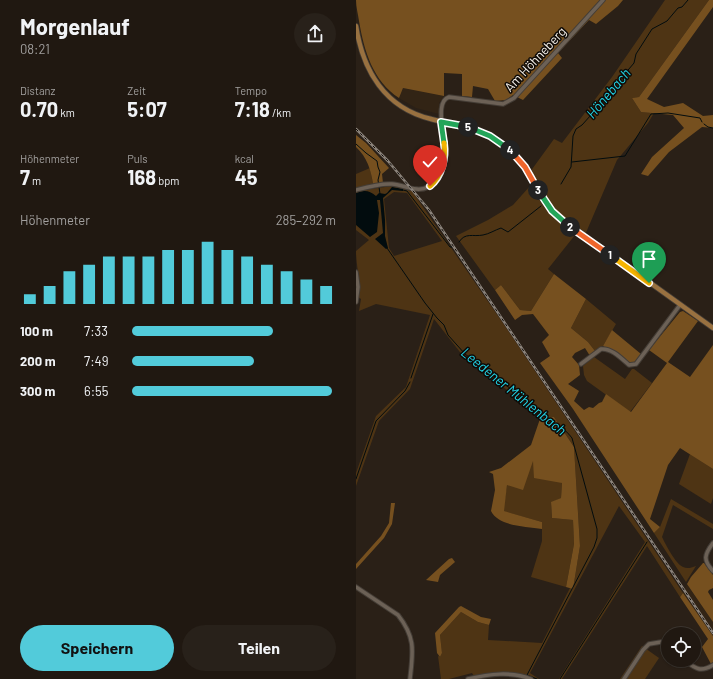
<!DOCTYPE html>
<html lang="de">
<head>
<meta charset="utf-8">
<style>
	body { margin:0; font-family:Barlow,sans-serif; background:#28211a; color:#f1f3f6; height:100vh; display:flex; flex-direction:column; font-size:15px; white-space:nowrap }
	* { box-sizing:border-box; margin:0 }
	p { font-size:13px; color:#a2a09f }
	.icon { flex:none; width:22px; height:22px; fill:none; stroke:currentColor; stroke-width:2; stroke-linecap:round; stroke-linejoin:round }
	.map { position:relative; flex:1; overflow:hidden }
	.details { display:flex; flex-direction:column; background:#201811; width:356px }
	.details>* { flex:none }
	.fabs { position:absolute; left:305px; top:627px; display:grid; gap:8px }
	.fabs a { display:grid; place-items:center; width:40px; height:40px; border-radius:50%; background:#201811; box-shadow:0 1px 3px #0004,0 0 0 1px #3d3731; font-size:20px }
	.pin { position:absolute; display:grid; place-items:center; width:34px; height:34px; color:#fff; margin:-41px -17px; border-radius:50% 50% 50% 0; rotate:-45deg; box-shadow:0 0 4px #0007 }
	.pin .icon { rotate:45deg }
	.km { position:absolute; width:20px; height:20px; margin:-10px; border-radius:50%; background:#222; color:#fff; font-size:11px; line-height:20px; text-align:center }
	.round { display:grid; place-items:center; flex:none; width:42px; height:42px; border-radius:21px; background:#28211a }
	.head { display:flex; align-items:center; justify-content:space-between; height:68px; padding:0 20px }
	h1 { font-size:22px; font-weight:700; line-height:30px }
	.stats { display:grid; grid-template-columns:repeat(3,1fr); gap:6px; height:68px; padding:4px 20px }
	.stats div { display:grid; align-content:center }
	.stats b { font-size:20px; font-weight:700 }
	.stats small { font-size:11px; font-weight:400 }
	.stats p { font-size:11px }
	.chart { height:112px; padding:8px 20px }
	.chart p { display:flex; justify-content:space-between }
	.chart svg { width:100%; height:72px; margin-top:4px; stroke:#52cbda; stroke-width:6 }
	.primary-button { display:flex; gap:8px; margin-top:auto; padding:8px 20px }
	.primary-button a { flex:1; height:46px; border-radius:24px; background:#52cbda; color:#111; font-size:16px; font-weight:700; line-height:46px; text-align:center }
	.primary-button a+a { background:#28211a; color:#f1f3f6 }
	ul { padding:0 20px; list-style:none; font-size:13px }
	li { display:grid; grid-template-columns:64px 48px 1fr; align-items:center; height:30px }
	li i { height:10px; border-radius:5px; background:#52cbda }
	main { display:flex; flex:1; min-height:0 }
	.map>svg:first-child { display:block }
</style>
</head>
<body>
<main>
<section class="details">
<div class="head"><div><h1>Morgenlauf</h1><p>08:21</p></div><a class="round"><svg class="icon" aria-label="share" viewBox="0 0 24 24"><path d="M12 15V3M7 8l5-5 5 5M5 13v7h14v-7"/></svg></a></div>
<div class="stats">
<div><p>Distanz</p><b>0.70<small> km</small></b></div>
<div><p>Zeit</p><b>5:07</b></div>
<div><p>Tempo</p><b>7:18<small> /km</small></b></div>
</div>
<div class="stats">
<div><p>Höhenmeter</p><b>7<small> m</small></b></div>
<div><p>Puls</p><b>168<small> bpm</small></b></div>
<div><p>kcal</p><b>45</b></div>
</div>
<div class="chart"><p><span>Höhenmeter</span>285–292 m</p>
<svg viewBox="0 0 160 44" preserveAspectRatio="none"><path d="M5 44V38M15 44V33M25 44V24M35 44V20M45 44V15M55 44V15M65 44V15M75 44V11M85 44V11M95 44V6M105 44V11M115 44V15M125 44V20M135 44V24M145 44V29M155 44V33"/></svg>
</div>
<ul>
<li><b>100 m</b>7:33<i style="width:69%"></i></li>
<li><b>200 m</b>7:49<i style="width:60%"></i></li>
<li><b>300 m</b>6:55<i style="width:98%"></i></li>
</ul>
<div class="primary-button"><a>Speichern</a><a>Teilen</a></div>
</section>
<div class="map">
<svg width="357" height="679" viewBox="0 0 357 679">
	<rect width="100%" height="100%" fill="#2a2017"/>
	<g fill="#322415">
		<path d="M47 88 88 96 83 103V114L60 108 43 98Z"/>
		<path d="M331 584 357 622V636L327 593Z"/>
	</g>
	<g fill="#4e3414" fill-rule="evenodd">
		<path d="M309 0H353L283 97 276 98 285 112 298 113 292 123 261 160 229 235 212 222 194 205 174 172 198 139 206 143 256 77Z"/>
		<path d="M14 168 17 184 0 188V174Z"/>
		<path d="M36 186 56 191 151 329 327 593 324 597 291 546 206 679H203L289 542 263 506 174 673 183 679C177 679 172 676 165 675 149 671 134 672 118 676L116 673 93 679H85L82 656 84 657 86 653 84 635 105 612 122 622 133 625 132 640 186 643 214 588 217 589 224 546 218 447 198 417 185 416 107 356 78 319 54 389 23 421 0 486V473L20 416 50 387 74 315 20 304 3 311 5 299 2 297C5 280 0 267 0 251L13 240 0 230V191ZM38 192 51 193 86 241 38 256 33 248 28 199Z"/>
		<path d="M174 186C187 207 199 221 219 235L192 269 198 274 175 311 164 310 145 285 139 290 100 236 132 220 157 205Z"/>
		<path d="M230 299 260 324 247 346 239 351 232 342 215 328Z"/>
		<path d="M238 357 269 379 276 369H278L296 383 274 412 231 381 228 375 227 366Z"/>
		<path d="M334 454 357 469V498L355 504 323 484Z"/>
		<path d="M177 460 206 483 205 498 195 503 196 518 217 520 218 544 210 587 175 577 186 541V522L147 511 151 485Z"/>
		<path d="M315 499 357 524V529L317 505 306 537C310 545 319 563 327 567 331 569 335 568 340 566L330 582 298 533 304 527Z"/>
		<path d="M286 646 303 658 289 679H264Z"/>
	</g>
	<g fill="#76501f">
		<path d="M0 0H267L262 6 240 24 233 20 202 53 206 58 167 100 157 95 150 100 139 101 132 89 117 86 116 97 106 96V74L88 73V96L47 88 43 98C17 81 8 51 3 21 2 14 0 7 0 0Z"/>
		<path d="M353 0H357V7L291 99 308 107 327 103 347 116 357 115V128L346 127 313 152 292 176 285 174 296 157 328 128 317 115 285 112 276 98 283 97Z"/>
		<path d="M0 135 10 143 33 168 26 174 27 183 17 184C15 170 11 157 0 147Z"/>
		<path d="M198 274 230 299 215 328 232 342 239 351 234 356 229 348 219 353 216 357 223 365 224 375 212 384 223 391 218 401 228 410 233 407 237 408 243 403 246 402 250 394 275 412 311 363 293 350 324 312 327 311 342 321 312 362 334 377 357 345V469L324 448 312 465 294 519 304 527 298 533 217 409 184 363 194 356 186 342 193 335 177 314 166 315 159 320 139 290 145 285 164 310 175 311Z"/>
		<path d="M256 330 285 354 279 362 276 364 272 363 247 346Z"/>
		<path d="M185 416 198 417 218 447 224 546 217 589 210 587 218 544 217 520 196 518 195 502 205 498 206 483 178 478 177 461 167 490 151 485 148 511 186 522V529C170 526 143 527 135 511L139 490 137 474 133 472 145 468 175 445Z"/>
		<path d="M35 503H39L36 524 28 538 0 569V564L25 536 33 523Z"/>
		<path d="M96 558 99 562 84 575 82 582 70 580 93 559Z"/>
		<path d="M347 563H348L357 575V588L353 590 352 592 357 600V622L331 584 335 577Z"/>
		<path d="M327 593 357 636V663L355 664 346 647 352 639 324 597Z"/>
		<path d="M105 606 125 617 135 619 133 625 122 622 105 612 84 635 86 653 84 657 81 653 79 633 103 607Z"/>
	</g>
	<path fill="#020c0e" d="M36 187 47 189V191L36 190 27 198 29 220V236L32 248 30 249 19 239 27 233 24 200H21L23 213 21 232 14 237 0 225V193C8 190 13 190 20 196L23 193 29 194 31 193Z"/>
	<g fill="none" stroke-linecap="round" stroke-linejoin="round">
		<g stroke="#020c0e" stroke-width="1">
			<path d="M348 124 352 127 357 128"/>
			<path d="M0 144 10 153 21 161 22 167 24 172 22 180 24 194"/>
			<path d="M216 162 269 156 295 114 312 113 344 118 346 122"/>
			<path d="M205 184 215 167 217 136 220 129 226 125 244 105 255 86 267 76 278 63 280 54 296 29 311 21 322 8 326 7 332 0"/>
			<path d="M47 190 51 191 94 247H96"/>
			<path d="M103 242C109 232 117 237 127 235 133 234 139 230 145 228L152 232 185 206"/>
			<path d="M31 248 69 303 81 318 88 325 92 335 109 354 159 392C170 397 179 409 188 416 198 424 208 427 216 438L241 529V538L238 547 171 675 181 679"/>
			<path d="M55 378 77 314"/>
			<path d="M0 479 20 421 49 391 54 382"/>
			<path d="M204 679 291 542"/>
		</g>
		<g stroke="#443d36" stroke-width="5.5">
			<g id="minor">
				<path d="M0 190C11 187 25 183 36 184 48 185 61 193 72 187 106 169 71 104 93 97L147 104 158 98 247 0"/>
				<path d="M0 272 2 287 0 302"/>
				<path d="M225 364 245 349C256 348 266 359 273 365L280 364 324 305"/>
				<path d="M357 543C348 555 347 560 357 571"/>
				<path d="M0 587 42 615C60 638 57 651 54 679"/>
				<path d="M328 660C339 668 344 673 357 665"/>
				<path d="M112 679C133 674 155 671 175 679"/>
				<path d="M268 679 287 650 293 644 305 642 312 647"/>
			</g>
		</g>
		<g stroke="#443d36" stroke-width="6">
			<path id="major" d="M0 26C7 71 29 108 75 119 99 125 123 128 144 142 172 161 180 196 204 218L357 328"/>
		</g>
		<use href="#minor" stroke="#6c6156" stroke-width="3.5"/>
		<use href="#major" stroke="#997140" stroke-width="4.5"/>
		<g stroke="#8c847c" stroke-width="2.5">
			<path id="rail" d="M0 129 32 161 73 210 357 633"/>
		</g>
		<use href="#rail" stroke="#0f0b07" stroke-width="1" stroke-dasharray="3" stroke-linecap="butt"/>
	</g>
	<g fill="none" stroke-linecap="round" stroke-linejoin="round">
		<g stroke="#fff" stroke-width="8">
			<path id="split-1" d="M254 255 293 283"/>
		</g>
		<g stroke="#fff" stroke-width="8">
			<path id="split-2" d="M214 227 254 255"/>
		</g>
		<g stroke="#fff" stroke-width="8">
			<path id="split-3" d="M182 190 196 211 214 227"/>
		</g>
		<g stroke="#fff" stroke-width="8">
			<path id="split-4" d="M154 150 169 167 182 190"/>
		</g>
		<g stroke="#fff" stroke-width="8">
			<path id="split-5" d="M112 127 134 136 154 150"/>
		</g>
		<g stroke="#fff" stroke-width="8">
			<path id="split-6" d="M88 143 85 122 112 127"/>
		</g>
		<g stroke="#fff" stroke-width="8">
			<path id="split-7" d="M74 186C86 176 90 158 88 143"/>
		</g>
		<use href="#split-1" stroke="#f5b400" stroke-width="5"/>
		<use href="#split-2" stroke="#f0652b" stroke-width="5"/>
		<use href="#split-3" stroke="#22a559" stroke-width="5"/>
		<use href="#split-4" stroke="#f0652b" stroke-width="5"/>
		<use href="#split-5" stroke="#22a559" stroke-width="5"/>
		<use href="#split-6" stroke="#22a559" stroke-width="5"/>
		<use href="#split-7" stroke="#f5b400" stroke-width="5"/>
	</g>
	<g text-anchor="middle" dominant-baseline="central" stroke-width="3" stroke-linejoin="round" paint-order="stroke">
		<g font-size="13" fill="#f7f1ea" stroke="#0f0b07">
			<text transform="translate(179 59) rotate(-47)">Am Höhneberg</text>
		</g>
		<g font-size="14" font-style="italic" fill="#22d5e8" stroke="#0f0b07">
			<text transform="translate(252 93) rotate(-50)">Hönebach</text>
			<text transform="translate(158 391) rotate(39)">Leedener Mühlenbach</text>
		</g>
	</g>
</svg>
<div class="fabs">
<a><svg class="icon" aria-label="locate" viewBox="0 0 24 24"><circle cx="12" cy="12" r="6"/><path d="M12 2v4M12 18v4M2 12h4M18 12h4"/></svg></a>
</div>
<div class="pin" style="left:293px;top:283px;background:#1e9e55"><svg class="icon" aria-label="arrive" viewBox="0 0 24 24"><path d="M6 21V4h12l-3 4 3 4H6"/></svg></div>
<div class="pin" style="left:74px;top:186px;background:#d93025"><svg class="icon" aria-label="check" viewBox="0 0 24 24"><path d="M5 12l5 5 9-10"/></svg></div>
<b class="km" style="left:254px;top:255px">1</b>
<b class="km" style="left:214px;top:227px">2</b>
<b class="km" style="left:182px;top:190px">3</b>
<b class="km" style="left:154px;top:150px">4</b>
<b class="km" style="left:112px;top:127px">5</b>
</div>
</main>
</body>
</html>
